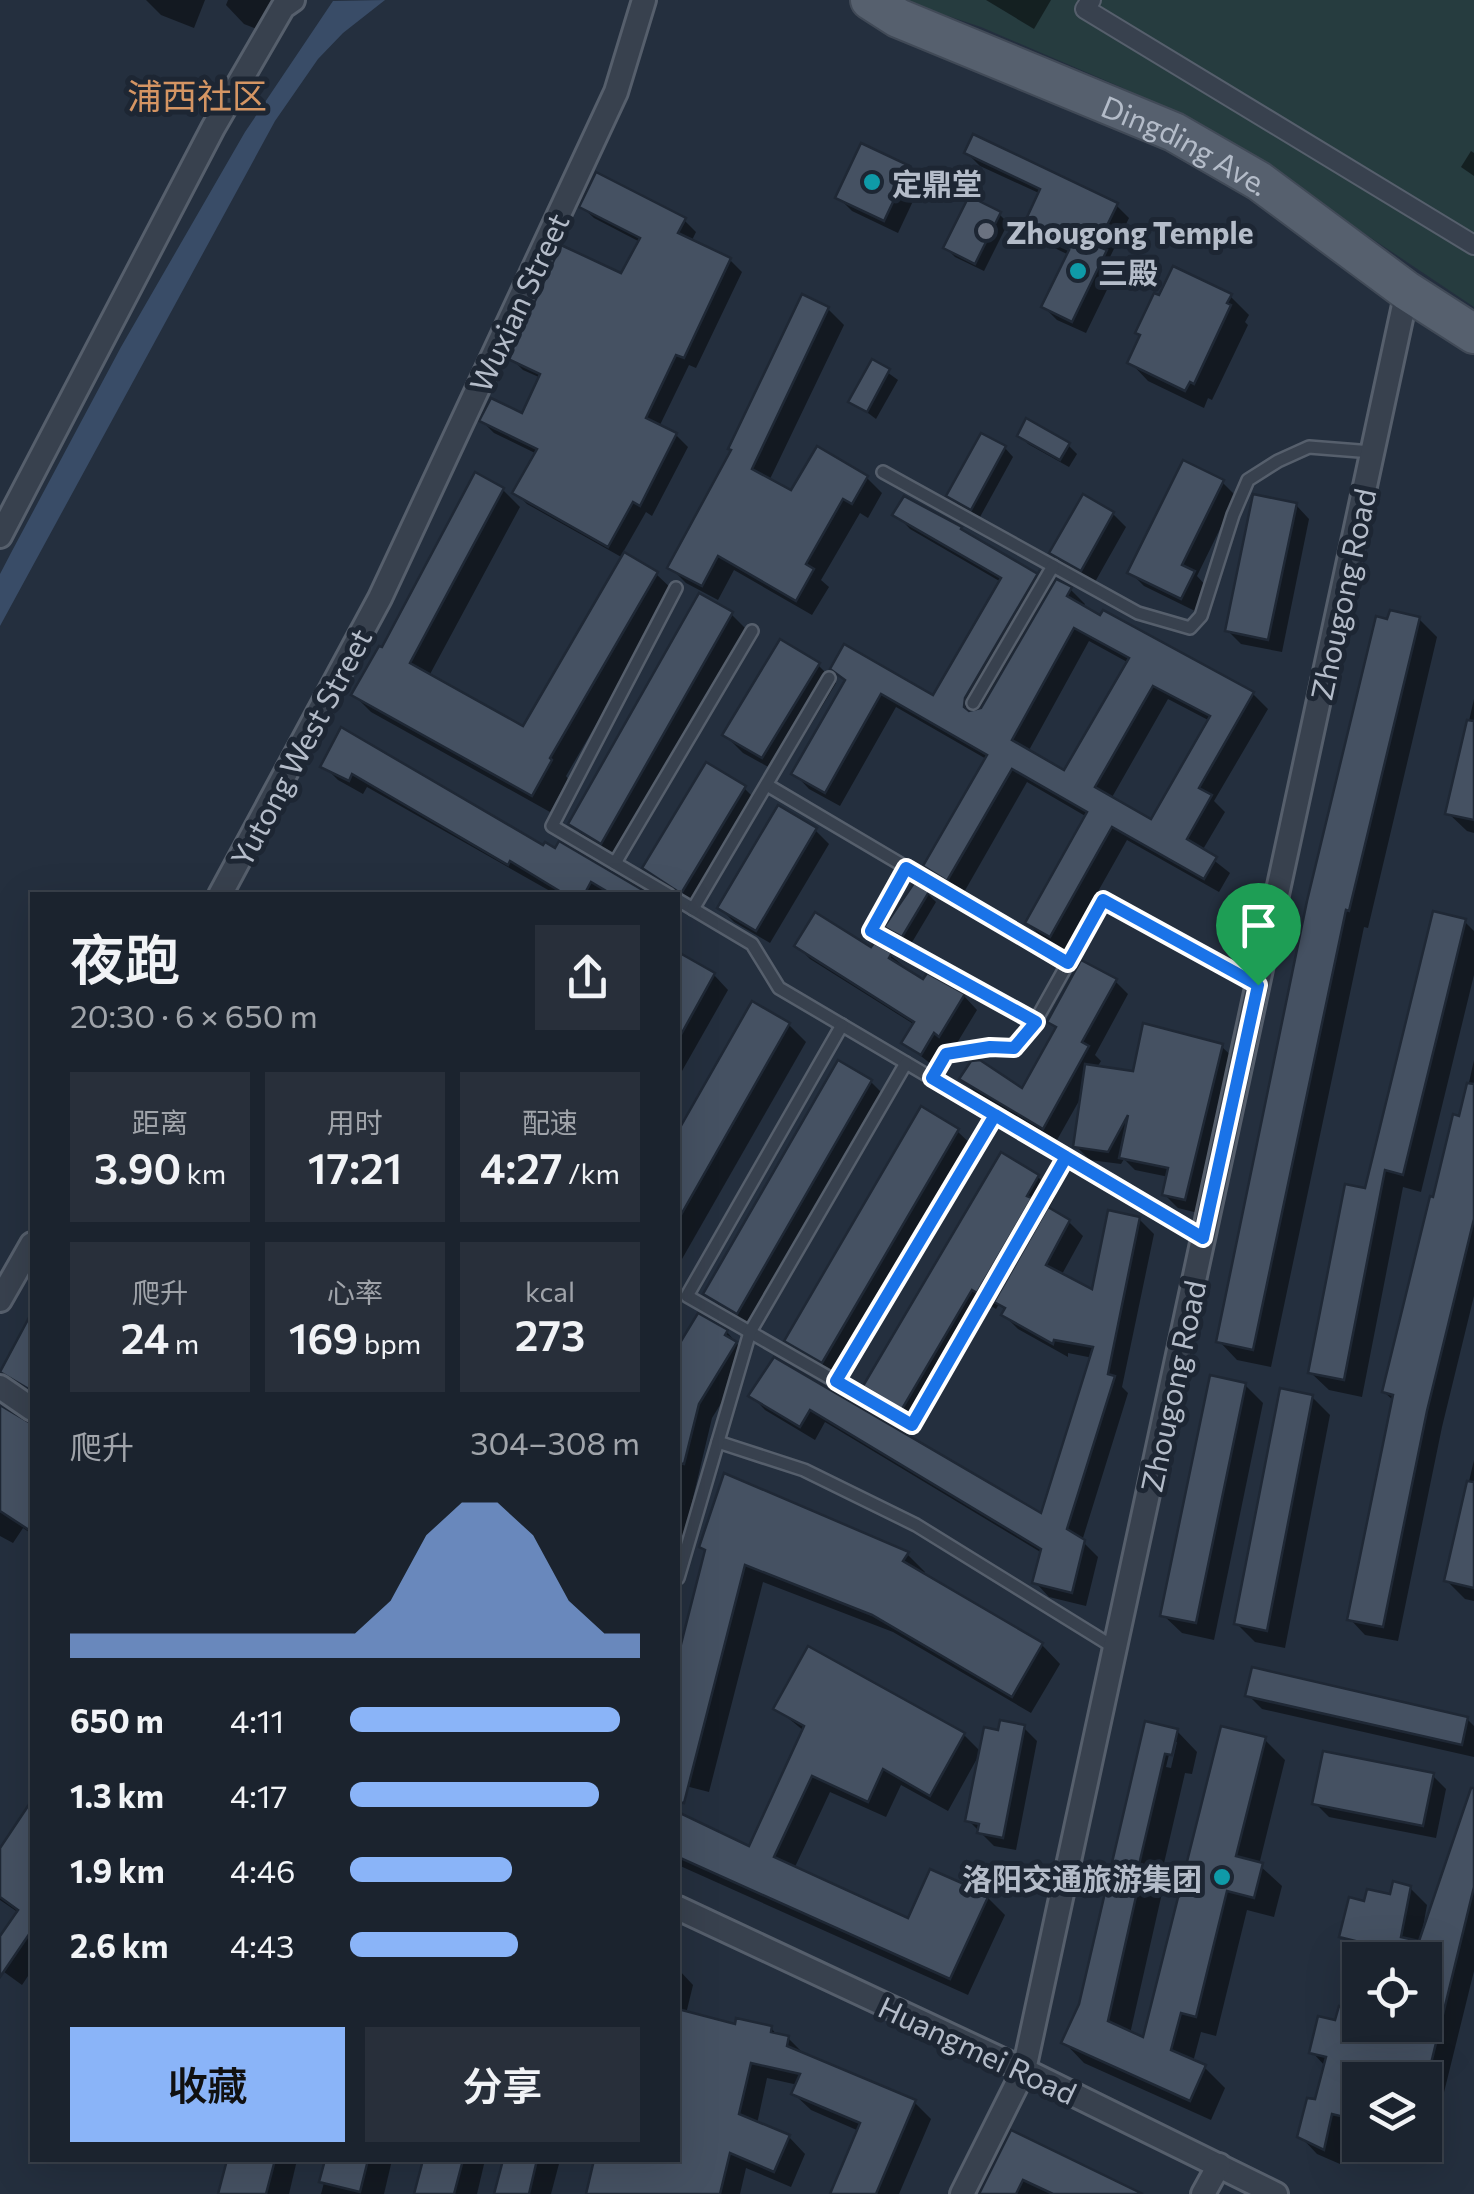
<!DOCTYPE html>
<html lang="zh">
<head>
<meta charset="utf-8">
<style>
	body { margin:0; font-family:Commissioner,"Noto Sans SC",sans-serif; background:#282f3a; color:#f1f3f6; height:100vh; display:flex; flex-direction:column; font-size:38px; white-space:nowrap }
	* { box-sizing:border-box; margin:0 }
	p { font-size:32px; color:#a0a4aa }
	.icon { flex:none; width:55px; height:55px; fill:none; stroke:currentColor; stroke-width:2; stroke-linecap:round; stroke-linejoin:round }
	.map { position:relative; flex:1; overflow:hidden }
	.drawer { position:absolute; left:30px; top:892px; width:650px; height:1270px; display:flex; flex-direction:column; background:#1b232e; border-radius:0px; box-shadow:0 10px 40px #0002,0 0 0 2px #39404a }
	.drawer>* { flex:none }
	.fabs { position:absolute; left:1342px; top:1942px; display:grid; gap:20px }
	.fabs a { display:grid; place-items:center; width:100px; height:100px; border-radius:0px; background:#1b232e; box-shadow:0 10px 40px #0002,0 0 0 2px #39404a; font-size:50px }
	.pin { position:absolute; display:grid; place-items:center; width:85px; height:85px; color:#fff; margin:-102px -42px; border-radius:50% 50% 50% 0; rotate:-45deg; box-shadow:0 0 10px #0007 }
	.pin .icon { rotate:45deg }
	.round { display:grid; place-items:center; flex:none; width:105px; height:105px; border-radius:0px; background:#282f3a }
	.summary { display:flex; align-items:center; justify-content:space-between; height:170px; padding:0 40px }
	h1 { font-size:55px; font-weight:600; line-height:75px }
	.figures { display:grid; grid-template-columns:repeat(3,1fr); gap:15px; height:170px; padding:10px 40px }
	.figures div { display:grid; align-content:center; border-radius:0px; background:#282f3a; text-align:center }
	.figures b { font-size:42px; font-weight:600 }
	.figures small { font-size:28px; font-weight:400 }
	.figures p { font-size:28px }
	.chart { height:280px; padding:20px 40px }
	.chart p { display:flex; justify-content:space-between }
	.chart svg { width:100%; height:180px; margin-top:10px; fill:#8ab4f8; opacity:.7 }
	.primary-button { display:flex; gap:20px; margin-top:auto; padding:20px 40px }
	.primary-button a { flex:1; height:115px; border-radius:0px; background:#8ab4f8; color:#111; font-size:40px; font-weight:600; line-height:115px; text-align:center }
	.primary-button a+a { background:#282f3a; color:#f1f3f6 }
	ul { padding:0 40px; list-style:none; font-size:32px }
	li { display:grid; grid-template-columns:160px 120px 1fr; align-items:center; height:75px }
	li i { height:25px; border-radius:12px; background:#8ab4f8 }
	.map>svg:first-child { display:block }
</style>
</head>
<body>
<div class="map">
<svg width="1474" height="2194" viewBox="0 0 1474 2194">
	<rect width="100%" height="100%" fill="#242f3e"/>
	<path fill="#263c3f" d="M900 0H1474V307L1222 138 1123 88 981 27Z"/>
	<path fill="#394c67" d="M385 0 343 33 318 59 275 121 0 626V574L12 551 121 347 245 132 333 1Z"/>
	<g fill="#0007" fill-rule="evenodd">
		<path d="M146 0H205L194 28 161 15Z"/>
		<path d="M228 0H289L275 36 244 24 226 5Z"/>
		<path d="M986 0H1051L1034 29Z"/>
		<path d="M1471 151 1474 153V176L1461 167Z"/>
		<path d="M967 153 1116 205 1129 218 1110 257 1119 265 1086 333 1057 320 1044 307 1069 255 1038 240 1025 227 1041 194 980 166Z"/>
		<path d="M908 168 922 182 898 233 852 211 838 197Z"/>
		<path d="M582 207 684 220 696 232 691 242 730 260 742 272 696 368 689 365 659 427 676 435 688 447 652 516 646 512 622 554 656 574 674 591 566 776 568 779 550 812 371 712 354 695 383 650 503 490 520 507 429 676 523 729 623 558 527 504 515 492 537 454 494 433 482 421 523 416 541 378 523 370 511 358 623 277 640 242 594 218Z"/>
		<path d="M999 214 1008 223 984 271 955 257 946 248Z"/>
		<path d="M1230 296 1249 315 1245 322 1248 325 1212 400 1208 398 1204 408 1148 381 1130 362Z"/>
		<path d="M828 309 844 325 769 481 792 493 867 478 882 493 868 518 860 513 821 580 829 587 812 615 734 570 718 600 686 583 670 567Z"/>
		<path d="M873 362 898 380 876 419 852 401Z"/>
		<path d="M1020 435 1068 445 1077 454 1069 467 1028 444Z"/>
		<path d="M1005 448 1013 457 980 517 958 505 950 496Z"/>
		<path d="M1222 482 1236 496 1197 576 1207 587 1195 611 1144 586 1130 572Z"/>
		<path d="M1296 505 1309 519 1282 652 1241 644 1227 630Z"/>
		<path d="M896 514 961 529 1038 577 1040 574 1054 587 1070 589 1085 604 1083 607 1253 694 1268 709 1214 801 1225 812 1202 851 1230 873 1219 892 1127 840 1065 950 1042 938 1028 923 1087 817 1027 782 963 894 941 881 926 866 988 760 896 707 840 806 809 789 795 774 847 683 833 668 934 698 1001 582 910 529ZM1089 641 1129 663 1065 773 1028 752ZM1168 699 1210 721 1152 822 1111 799Z"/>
		<path d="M1113 514 1126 527 1095 582 1066 566 1052 553Z"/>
		<path d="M731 614 750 633 620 861 589 842 571 824Z"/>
		<path d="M1419 619 1437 637 1368 928 1364 927 1271 1367 1237 1360 1219 1341Z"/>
		<path d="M818 665 836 683 781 774 743 753 725 735Z"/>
		<path d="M1474 699V833L1467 831 1448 813Z"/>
		<path d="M342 731 544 848 646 895H557L367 787 363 794 338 780 324 766Z"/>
		<path d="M744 788 762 806 703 905 691 897 689 901 663 886 645 868Z"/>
		<path d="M815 830 829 844 770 943 734 922 720 908Z"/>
		<path d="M928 894 936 902 911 944 887 927Z"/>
		<path d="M1464 921 1474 931V975L1421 1192 1403 1187 1362 1397 1329 1390 1310 1372 1367 1191Z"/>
		<path d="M797 946 872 951 890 955 924 983 928 976 964 996 977 1010 954 1048 948 1045 935 1067 904 1043 915 1025 810 959Z"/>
		<path d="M678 955 714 975 728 990 678 1078Z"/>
		<path d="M1115 981 1128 994 1095 1055 1101 1061 1096 1069 1135 1074 1222 1047 1236 1060 1198 1213 1178 1208 1164 1194 1169 1177 1135 1170 1124 1159 1121 1164 1090 1160 1076 1146 1084 1092 1057 1140 975 1092 962 1079 1023 1091 1058 1029 1050 1022Z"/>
		<path d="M753 1005 789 1025 806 1042 678 1266V1136Z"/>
		<path d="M1474 1060V1296L1442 1427 1398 1641 1365 1635 1350 1619 1394 1401 1384 1392 1435 1200 1461 1119Z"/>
		<path d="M839 1064 871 1082 889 1100 757 1331 725 1312 707 1294Z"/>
		<path d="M957 1131 976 1149 841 1379 805 1359 787 1340Z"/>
		<path d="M1002 1156 1038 1177 1056 1195 1048 1210 1069 1222 1083 1236 1061 1276 1093 1293 1139 1219 1154 1234 1122 1387 1128 1393 1082 1541 1098 1557 1086 1606 1049 1597 1035 1582 1042 1553 825 1422 815 1440 765 1410 751 1395 775 1360 1042 1517 1093 1358 1068 1353V1357L1018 1329 1004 1315 1006 1311 999 1304 996 1309 991 1306 921 1425 885 1404 866 1386Z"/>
		<path d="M699 1316 727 1332 749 1358 712 1418 678 1561V1351Z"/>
		<path d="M32 1317V1394L17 1389 0 1372Z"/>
		<path d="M1245 1385 1263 1403 1214 1640 1182 1633 1163 1615Z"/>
		<path d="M1312 1397 1330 1415 1285 1648 1255 1642 1236 1623Z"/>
		<path d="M0 1408 23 1424H32V1534L23 1528 13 1543 0 1536Z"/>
		<path d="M1474 1460V1601L1465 1599 1446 1580Z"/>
		<path d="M702 1547 907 1554 925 1572 923 1576 1042 1645 1060 1664 1031 1713 893 1632 763 1582 709 1792 678 1784V1666L707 1552Z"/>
		<path d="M1248 1695 1467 1719 1474 1726V1757L1262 1709Z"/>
		<path d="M776 1708 964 1735 981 1752 1000 1733 1024 1728 1037 1741 1016 1850 994 1846 968 1820 979 1755 948 1811 901 1785 886 1817 830 1792 794 1869 909 1921 987 1897 1005 1915 968 1995 678 1865V1817L750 1849 804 1731Z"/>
		<path d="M1147 1724 1177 1731 1197 1752 1192 1774 1185 1773 1158 1889 1162 1893 1130 2034 1145 2040 1264 1739 1285 1760 1259 1865 1282 1886 1274 1917 1247 1910 1216 2036 1201 2032 1193 2062 1205 2068 1225 2088 1211 2120 1084 2063 1064 2042 1082 2004ZM1172 1742H1177L1171 1768 1166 1767Z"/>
		<path d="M1432 1775 1446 1789 1436 1838 1329 1817 1315 1803Z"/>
		<path d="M1474 1797V1971L1430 2149 1413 2145H1425V2080H1360V2132L1348 2130 1340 2164 1317 2154 1300 2136 1317 2102 1326 2067 1312 2052 1337 2023 1360 2013V2025H1425V1960H1362L1342 1936 1366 1904 1392 1897 1410 1888 1427 1905 1423 1927 1426 1928Z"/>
		<path d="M32 1805V1970L22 1985 0 1969V1941L19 1913 0 1900V1852Z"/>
		<path d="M678 1969 693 1985 686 2014 737 2027 771 2028 778 2036 788 2038 805 2055 914 2102 931 2119 899 2194H832L859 2131 811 2110 794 2094 798 2085 767 2078 757 2124 789 2137 805 2154 791 2187 746 2168 740 2194H589L597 2160H678Z"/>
		<path d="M1012 2133 1137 2194H980Z"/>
		<path d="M229 2160H297L289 2194H221Z"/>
		<path d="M330 2160H392L384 2194H321Z"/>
		<path d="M426 2160H485L477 2194H417Z"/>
		<path d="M505 2160H560L551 2194H497Z"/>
	</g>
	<g fill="#455162" stroke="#1f2835" stroke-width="2.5" fill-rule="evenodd">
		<path d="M973 134 1118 203 1097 246 1107 250 1072 322 1041 307 1069 250 1022 228 1040 189 964 153Z"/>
		<path d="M861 143 910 166 884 221 835 198Z"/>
		<path d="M596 172 686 218 678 233 731 258 684 358 676 355 646 418 677 433 640 506 633 502 608 547 512 493 537 449 479 421 491 398 522 413 540 374 508 359 561 245 621 273 640 238 579 207Z"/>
		<path d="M969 196 1001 212 975 264 943 248Z"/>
		<path d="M1173 266 1232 294 1227 303 1231 305 1194 384 1190 382 1185 391 1127 363 1140 335 1135 333 1154 293 1159 295Z"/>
		<path d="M802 294 829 307 752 469 791 490 817 446 868 476 852 504 843 499 806 564 814 569 796 601 718 556 702 586 667 568 731 450 728 449Z"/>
		<path d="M872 359 890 369 867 412 848 402Z"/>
		<path d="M1026 418 1070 443 1060 460 1017 436Z"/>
		<path d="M981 433 1006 446 971 510 946 496Z"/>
		<path d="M1183 460 1224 480 1182 565 1195 571 1181 599 1127 573Z"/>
		<path d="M475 472 504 488 410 663 523 726 624 552 658 572 550 758 552 760 532 796 351 695 379 646 382 647Z"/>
		<path d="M1083 494 1114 512 1081 571 1049 553Z"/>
		<path d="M1253 494 1297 503 1268 640 1225 631Z"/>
		<path d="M904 496 962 527 961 529 1038 574 1040 570 965 698 964 707 969 711 981 708 1056 579 1072 587 1067 596 1100 615 1103 610 1254 692 1199 788 1212 795 1187 839 1217 857 1204 879 1112 827 1050 937 1025 923 1087 812 1012 769 947 881 923 866 987 755 881 694 825 793 791 774 845 680 830 669 844 644 933 695 1001 578 892 515ZM1074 628 1129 658 1064 770 1012 740ZM1153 686 1210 716 1151 819 1095 787Z"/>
		<path d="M699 593 733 612 601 844 568 824Z"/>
		<path d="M1390 610 1420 617 1349 911 1346 910 1253 1350 1216 1342 1307 901 1376 616 1387 619Z"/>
		<path d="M780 639 820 663 762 758 722 735Z"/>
		<path d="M1467 720 1474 721V820L1445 814Z"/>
		<path d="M341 727 543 845 545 842 555 848 559 841 651 895H613L591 882 584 895H566L510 861 508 865 352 774 349 781 320 767Z"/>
		<path d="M706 762 746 786 682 892 677 891 642 868Z"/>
		<path d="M778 805 817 828 756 931 717 908Z"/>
		<path d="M914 883 929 892 902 937 884 927Z"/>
		<path d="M1433 911 1466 919 1403 1175 1385 1170 1344 1380 1308 1373 1345 1184 1365 1188Z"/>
		<path d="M815 912 871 947 874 943 892 953 889 958 923 979 927 973 965 994 939 1037 934 1033 921 1055 901 1043 914 1022 794 946Z"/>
		<path d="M678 952 715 973 678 1040Z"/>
		<path d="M1081 960 1117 979 1082 1042 1089 1046 1043 1129 959 1079 971 1061 980 1060 1022 1088 1056 1027 1047 1022Z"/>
		<path d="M752 1001 790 1023 678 1220V1131Z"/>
		<path d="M1143 1023 1223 1044 1185 1200 1162 1195 1168 1168 1119 1158 1128 1115 1108 1152 1073 1147 1085 1064 1133 1071Z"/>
		<path d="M838 1060 872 1080 737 1314 703 1294Z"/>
		<path d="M1467 1083 1474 1084V1219L1427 1411 1383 1627 1347 1620 1393 1395 1382 1392 1430 1196 1433 1197 1453 1114 1459 1116Z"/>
		<path d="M921 1106 959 1129 822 1363 784 1341Z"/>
		<path d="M1001 1152 1039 1175 1027 1196 1032 1198 977 1293 972 1290 902 1409 863 1386Z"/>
		<path d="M1048 1207 1070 1220 1046 1265 1092 1289 1108 1210 1140 1217 1108 1374 1115 1376 1067 1529 1085 1540 1072 1593 1032 1583 1041 1549 810 1410 800 1427 748 1396 774 1357 1041 1513 1093 1347 1054 1340 1053 1344 1001 1315 1005 1308 994 1302Z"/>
		<path d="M32 1312V1391L0 1372Z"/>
		<path d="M698 1313 728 1330 725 1335 737 1342 699 1404 684 1464 678 1463V1346Z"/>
		<path d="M1210 1375 1246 1383 1196 1623 1160 1616Z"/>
		<path d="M1280 1388 1313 1395 1267 1631 1234 1624Z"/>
		<path d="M0 1405 32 1424V1532L0 1511Z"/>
		<path d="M724 1473 909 1552 903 1561 1043 1643 1012 1697 872 1615 745 1565 684 1803 678 1802V1656L705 1550 699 1547Z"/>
		<path d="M1467 1481 1474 1482V1588L1444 1581Z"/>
		<path d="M808 1646 965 1733 930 1796 883 1769 868 1802 812 1776 774 1857 908 1918 930 1869 989 1895 950 1979 678 1857V1812L749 1846 804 1726 773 1709Z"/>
		<path d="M1252 1667 1468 1717 1462 1745 1245 1696Z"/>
		<path d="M1000 1720 1025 1725 1003 1838 977 1833 979 1824 965 1821 984 1727 998 1730Z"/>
		<path d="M1145 1721 1178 1729 1172 1755 1165 1754 1138 1869 1142 1870 1108 2021 1143 2037 1221 1726 1266 1737 1236 1856 1263 1863 1254 1898 1227 1891 1196 2017 1181 2013 1171 2050 1206 2065 1190 2101 1061 2043 1079 2004Z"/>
		<path d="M1323 1751 1434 1773 1423 1826 1312 1804Z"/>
		<path d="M1471 1788H1474V1887L1427 2080H1360V2121L1332 2114 1324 2150 1297 2137 1307 2098 1315 2099 1326 2057 1309 2053 1318 2016 1335 2020 1339 2006 1360 2011V2025H1425V1960H1381L1351 1953 1355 1941 1339 1937 1349 1897 1364 1901 1367 1889 1390 1894 1393 1881 1411 1886 1401 1937 1419 1941Z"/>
		<path d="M32 1800V1930L0 1977V1936L18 1910 0 1897V1848Z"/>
		<path d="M678 2009 735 2024 736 2018 772 2026 771 2032 789 2036 787 2046 916 2100 876 2194H830L860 2123 791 2094 800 2074 751 2063 739 2114 790 2135 774 2172 730 2153 720 2194H586L594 2160H678Z"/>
		<path d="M1011 2130 1143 2194H1053L1023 2180 1016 2194H979Z"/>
		<path d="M227 2160H275L266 2194H218Z"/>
		<path d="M325 2160H368L360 2192 319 2182Z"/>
		<path d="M423 2160H463L454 2194H414Z"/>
		<path d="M503 2160H537L529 2194H494Z"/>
	</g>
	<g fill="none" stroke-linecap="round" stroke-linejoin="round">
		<g stroke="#565f6c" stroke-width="16">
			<g id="service">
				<path d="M883 472 1138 613 1190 628 1201 616 1233 515 1248 480 1278 461 1309 447 1372 452"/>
				<path d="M973 703 1053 566"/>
				<path d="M767 785 1068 963 1103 900 1258 985"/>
				<path d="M615 863 752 631"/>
				<path d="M906 867 871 931 1035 1022 1068 963"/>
				<path d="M669 895 552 826 676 588"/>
				<path d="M678 900 752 944 779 988 1203 1238"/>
				<path d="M693 909 829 678"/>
				<path d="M842 1025 687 1296 912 1425 1066 1157"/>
				<path d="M932 1078 946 1054 1014 1047 1035 1022"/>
				<path d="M836 1381 995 1115"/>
				<path d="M718 1442 804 1470 916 1525 1115 1648"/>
				<path d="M678 1578 750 1332 906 1063"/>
			</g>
		</g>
		<g stroke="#565f6c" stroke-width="22">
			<path id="pedestrian" d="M1091 0 1085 9 1474 245"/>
		</g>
		<g stroke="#565f6c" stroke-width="28">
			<g id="minor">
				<path d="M0 536 213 128 283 7 293 0"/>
				<path d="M220 895 380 598 616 92 644 0"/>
				<path d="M0 1300 32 1244"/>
				<path d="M0 1387 32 1409"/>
				<path d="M678 1908 1024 2070 1276 2194"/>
				<path d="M962 2194 1024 2070 1407 291"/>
				<path d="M1203 2194 1219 2165"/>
			</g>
		</g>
		<g stroke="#414a57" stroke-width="42">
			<g id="primary">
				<path id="s1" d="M870 0 898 18 1174 132 1259 181 1407 291 1474 334"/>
			</g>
		</g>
		<use href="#service" stroke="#38414e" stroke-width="11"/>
		<use href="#pedestrian" stroke="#38414e" stroke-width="18"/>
		<use href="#minor" stroke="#38414e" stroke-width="22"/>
		<use href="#primary" stroke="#56606e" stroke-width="38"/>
	</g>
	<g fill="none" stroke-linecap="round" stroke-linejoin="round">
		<g stroke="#fff" stroke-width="20">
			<path id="route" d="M1258 985 1103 900 1068 963 906 868 871 931 1036 1022 1014 1048 990 1047 946 1054 932 1078 1066 1157 912 1425 836 1381 995 1115 1203 1238 1258 985"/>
		</g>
		<use href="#route" stroke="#1a73e8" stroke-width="12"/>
	</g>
	<g fill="#0f9aa8" stroke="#1d2633" stroke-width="4">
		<circle cx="872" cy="182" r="10"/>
		<circle cx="1078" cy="271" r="10"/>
		<circle cx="1222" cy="1877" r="10"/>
	</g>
	<circle fill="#6b7280" stroke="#1d2633" stroke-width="4" cx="986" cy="231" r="10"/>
	<g text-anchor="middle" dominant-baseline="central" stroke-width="10" stroke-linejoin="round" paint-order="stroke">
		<g font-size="30" fill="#b4bcc9" stroke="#1d2633">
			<text stroke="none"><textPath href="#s1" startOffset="348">Dingding Ave.</textPath></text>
			<text transform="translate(518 302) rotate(-65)">Wuxian Street</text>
			<text transform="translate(1342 594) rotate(-78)">Zhougong Road</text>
			<text transform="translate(300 747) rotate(-62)">Yutong West Street</text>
			<text transform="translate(1172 1386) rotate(-78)">Zhougong Road</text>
			<text transform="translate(978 2049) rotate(25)">Huangmei Road</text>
		</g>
		<g font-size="30" font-weight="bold" fill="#b4bcc9" stroke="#1d2633" text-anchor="start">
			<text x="892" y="182">定鼎堂</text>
			<text x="1006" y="231">Zhougong Temple</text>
			<text x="1098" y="271">三殿</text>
			<text x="1202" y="1877" text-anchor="end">洛阳交通旅游集团</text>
		</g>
		<g font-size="35" fill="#d59563" stroke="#1d2633">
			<text x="197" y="94">浦西社区</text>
		</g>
	</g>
</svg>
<div class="fabs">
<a><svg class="icon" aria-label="locate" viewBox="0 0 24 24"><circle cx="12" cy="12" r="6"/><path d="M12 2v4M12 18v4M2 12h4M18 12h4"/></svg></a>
<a><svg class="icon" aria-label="layers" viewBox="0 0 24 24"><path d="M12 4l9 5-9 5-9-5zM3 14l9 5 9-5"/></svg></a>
</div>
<div class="pin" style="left:1258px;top:985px;background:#1e9e55"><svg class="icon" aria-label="arrive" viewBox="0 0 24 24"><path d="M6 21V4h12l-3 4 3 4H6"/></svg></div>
<section class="drawer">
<div class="summary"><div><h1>夜跑</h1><p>20:30 · 6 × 650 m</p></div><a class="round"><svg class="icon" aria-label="share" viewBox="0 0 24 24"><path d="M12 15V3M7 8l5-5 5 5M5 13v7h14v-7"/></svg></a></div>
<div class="figures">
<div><p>距离</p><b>3.90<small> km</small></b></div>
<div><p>用时</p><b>17:21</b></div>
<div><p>配速</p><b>4:27<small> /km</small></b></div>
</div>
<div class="figures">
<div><p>爬升</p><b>24<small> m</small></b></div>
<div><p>心率</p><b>169<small> bpm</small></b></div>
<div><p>kcal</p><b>273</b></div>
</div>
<div class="chart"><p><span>爬升</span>304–308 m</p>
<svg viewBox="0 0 160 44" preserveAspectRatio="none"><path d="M0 44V38L10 38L20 38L30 38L40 38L50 38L60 38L70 38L80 38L90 30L100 14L110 6L120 6L130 14L140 30L150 38L160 38V44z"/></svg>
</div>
<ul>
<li><b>650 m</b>4:11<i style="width:93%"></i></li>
<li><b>1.3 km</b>4:17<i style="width:86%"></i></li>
<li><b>1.9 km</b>4:46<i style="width:56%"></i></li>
<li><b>2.6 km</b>4:43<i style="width:58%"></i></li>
</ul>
<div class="primary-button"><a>收藏</a><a>分享</a></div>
</section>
</div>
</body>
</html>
